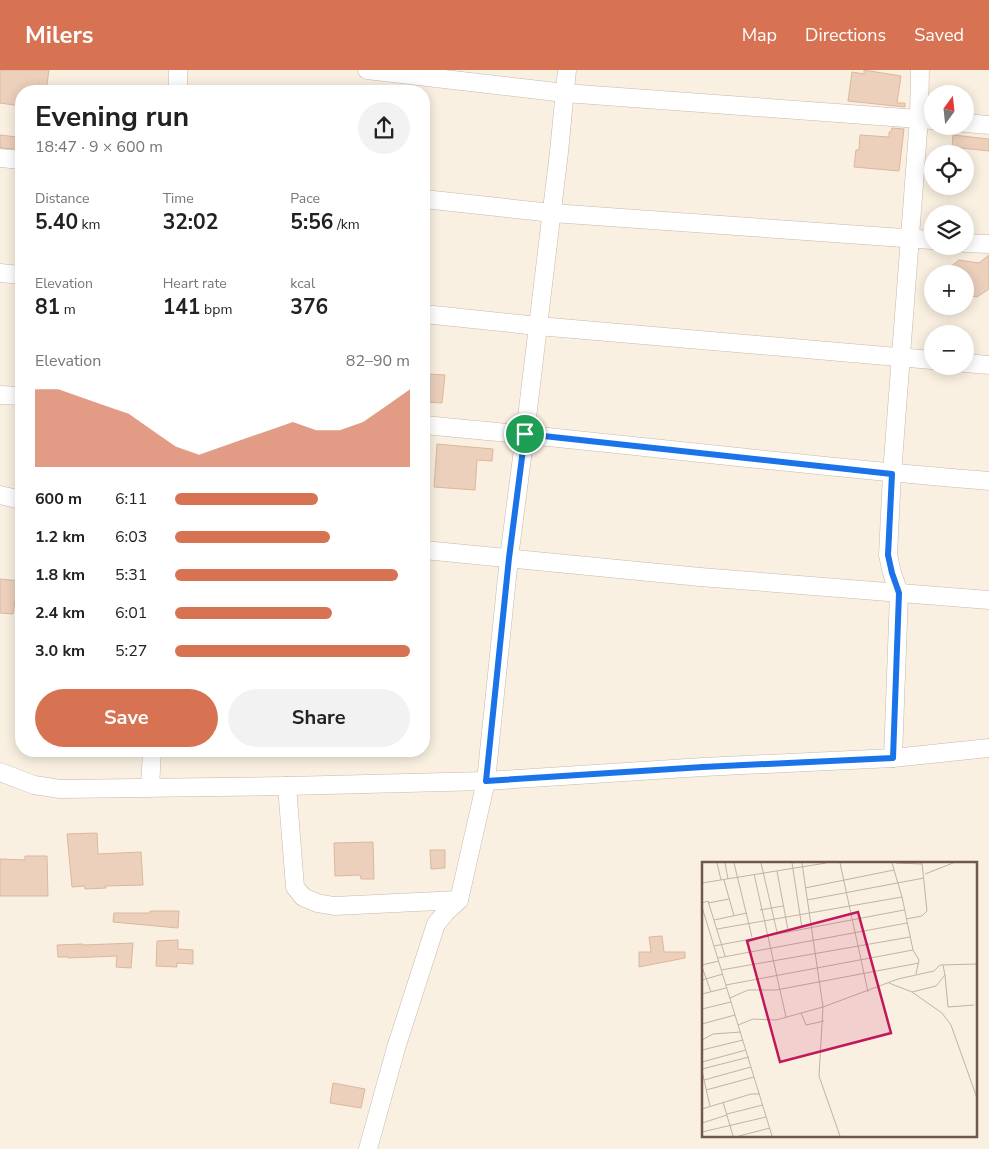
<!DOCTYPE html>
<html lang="en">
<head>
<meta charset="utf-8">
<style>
	body { margin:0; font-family:"Nunito Sans",sans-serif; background:#f2f2f2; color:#222; height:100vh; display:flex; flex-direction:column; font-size:19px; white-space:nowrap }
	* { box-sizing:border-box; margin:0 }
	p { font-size:16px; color:#767676 }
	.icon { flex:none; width:28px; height:28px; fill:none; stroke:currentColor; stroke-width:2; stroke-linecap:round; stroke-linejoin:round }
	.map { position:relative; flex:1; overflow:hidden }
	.drawer { position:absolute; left:15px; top:15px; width:415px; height:672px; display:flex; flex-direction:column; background:#fff; border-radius:20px; box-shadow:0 2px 12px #0003 }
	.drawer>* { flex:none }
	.needle { width:32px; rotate:15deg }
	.buttons { position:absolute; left:924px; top:15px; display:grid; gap:10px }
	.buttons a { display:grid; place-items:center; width:50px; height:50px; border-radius:50%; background:#fff; box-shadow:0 2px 12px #0003; font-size:25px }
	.pin { position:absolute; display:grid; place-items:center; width:42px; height:42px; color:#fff; margin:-21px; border:2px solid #fff; border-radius:50%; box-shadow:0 1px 5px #0007 }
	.round { display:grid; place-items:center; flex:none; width:52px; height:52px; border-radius:26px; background:#f2f2f2 }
	.overview { display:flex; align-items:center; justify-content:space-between; height:85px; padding:0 20px }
	h1 { font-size:28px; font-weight:700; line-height:38px }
	.stats { display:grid; grid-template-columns:repeat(3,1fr); gap:8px; height:85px; padding:5px 20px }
	.stats div { display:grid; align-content:center }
	.stats b { font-size:21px; font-weight:700 }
	.stats small { font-size:14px; font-weight:400 }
	.stats p { font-size:14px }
	.chart { height:140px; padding:10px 20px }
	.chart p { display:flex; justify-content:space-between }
	.chart svg { width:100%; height:90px; margin-top:5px; fill:#d77352; opacity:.7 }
	.action { display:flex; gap:10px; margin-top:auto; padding:10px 20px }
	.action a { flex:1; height:58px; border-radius:30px; background:#d77352; color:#fff; font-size:20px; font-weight:700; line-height:58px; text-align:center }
	.action a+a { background:#f2f2f2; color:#222 }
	ul { padding:0 20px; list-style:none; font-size:16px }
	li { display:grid; grid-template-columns:80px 60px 1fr; align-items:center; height:38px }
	li i { height:12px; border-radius:6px; background:#d77352 }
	header { display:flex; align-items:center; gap:30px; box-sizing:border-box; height:70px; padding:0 25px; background:#d77352; color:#fff }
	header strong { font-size:24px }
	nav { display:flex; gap:28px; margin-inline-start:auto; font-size:18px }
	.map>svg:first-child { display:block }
</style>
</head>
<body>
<header>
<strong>Milers</strong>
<nav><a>Map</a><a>Directions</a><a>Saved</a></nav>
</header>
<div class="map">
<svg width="989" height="1079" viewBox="0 0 989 1079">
	<rect width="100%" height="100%" fill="#f9f0e1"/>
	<g fill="#ecd0bc" stroke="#dcb79e">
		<path d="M0 0H49L46 21H21V36L0 33Z"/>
		<path d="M864 0 901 6 897 33H905V37L848 31 852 2 864 4Z"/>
		<path d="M892 58 904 59 899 101 854 97 856 80H859L860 65 889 67V62H891Z"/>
		<path d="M0 65 17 67 16 79 0 78Z"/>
		<path d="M953 65 989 69V81L952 77Z"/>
		<path d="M989 185V219L977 227 965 225V204H941L959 190 979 193Z"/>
		<path d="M428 304 445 305 442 333 426 332Z"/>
		<path d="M437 374 493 379 492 391 477 390 475 420 434 417Z"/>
		<path d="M0 509 21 511V531H15L13 544 0 543Z"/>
		<path d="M97 763 98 784 141 782 143 815 105 816 106 818 85 819 84 816 72 817 67 764Z"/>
		<path d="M373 772 374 809H361L360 805 335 806 334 773Z"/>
		<path d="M430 780H445V798L431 799Z"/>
		<path d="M25 786H47L48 826H0V789L25 790Z"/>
		<path d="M150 841H179L178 858 113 852 114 843H150Z"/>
		<path d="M662 866 664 882H685V888L639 897V882H651L649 867Z"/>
		<path d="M178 870V879L193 880V894L177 893V897L156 896 157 871Z"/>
		<path d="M133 873 131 898 116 897 117 886 68 888V887H58L57 875 83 874V875Z"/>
		<path d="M333 1013 365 1019 361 1038 330 1033Z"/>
	</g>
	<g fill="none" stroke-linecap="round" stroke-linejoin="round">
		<g stroke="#c8b8aa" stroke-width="19">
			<g id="minor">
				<path d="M178 0V21"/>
				<path d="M367 0 565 23 932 50"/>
				<path d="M965 53 989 55"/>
				<path d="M0 88 21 90"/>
				<path d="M424 129 552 143 932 170"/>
				<path d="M965 173 989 174"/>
				<path d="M0 203 21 205"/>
				<path d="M424 244 538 256 932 290"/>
				<path d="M965 293 989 295"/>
				<path d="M0 325 21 326"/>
				<path d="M424 355C612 372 800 396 989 411"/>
				<path d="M0 425 21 430"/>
				<path d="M424 480 700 507 989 530"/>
				<path d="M893 688 899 523 892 503 888 485 892 404 919 48 920 0"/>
				<path d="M0 702 34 715 60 719 287 716 486 711 703 697 893 688 989 678"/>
				<path d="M287 716 295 817 303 827 317 833 334 836 459 830"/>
				<path d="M150 718 152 681"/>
				<path d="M368 1079 396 978 436 854 446 842 459 830 486 711 509 488 525 364 559 82 567 0"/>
			</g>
		</g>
		<use href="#minor" stroke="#fff" stroke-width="18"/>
	</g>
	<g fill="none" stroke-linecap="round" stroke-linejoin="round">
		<g stroke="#fff" stroke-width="10">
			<path id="route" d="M525 364 892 404 888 485 892 503 899 523 893 688 703 697 486 711 509 488Z"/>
		</g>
		<use href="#route" stroke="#1a73e8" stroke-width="6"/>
	</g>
	<g transform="translate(702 792)">
		<rect width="275" height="275" fill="#f9f0e1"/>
		<path fill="none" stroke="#c1b3a5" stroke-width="1" d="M15 1 19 18M23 1 26 17M32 1 50 75M59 1 75 70M90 1 100 66M100 1 121 145 117 214 138 274M138 1 166 130M190 1 200 35M194 1 220 2M75 9 86 68M52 12 84 155M223 12 251 1M22 18 32 54M0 21 124 1M103 26 192 8M105 38 222 16M0 41 6 39 23 94M6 41 27 37M0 45 70 274M58 48 81 44M204 57 220 54 225 49 220 1M12 58 45 51M15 67 200 35 211 88 217 98 214 112M12 84 202 48M16 96 205 61M0 103 17 99M0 105 9 130M19 108 208 75M243 113 246 145 272 143M0 118 21 112M187 121 210 130 240 151 249 163 275 236M24 123 211 88M210 130 234 124 243 113 241 103M0 132 24 126M28 136 46 128H74L217 101M0 147 29 140M99 151 104 163 122 159M0 162 33 153M36 163 51 157 74 158 121 145 196 117 232 109 238 103 275 102M0 178 11 172 39 170M0 188 41 178M0 200 44 188M0 207 47 195M0 209 8 244M2 218 49 205M4 228 52 215M21 240 31 274M0 247 49 232H58M25 252 61 243M0 261 25 253M0 270 64 255M37 274 68 266"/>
		<path fill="#c2185b" fill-opacity="0.15" stroke="#c2185b" stroke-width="2.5" d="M156 50 189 171 78 200 45 79Z"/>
		<rect width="275" height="275" fill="none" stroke="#6d584b" stroke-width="2.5"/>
	</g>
</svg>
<div class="buttons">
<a><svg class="needle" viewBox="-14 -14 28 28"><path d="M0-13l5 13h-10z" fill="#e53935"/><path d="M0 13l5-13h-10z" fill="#767676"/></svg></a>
<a><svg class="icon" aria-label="locate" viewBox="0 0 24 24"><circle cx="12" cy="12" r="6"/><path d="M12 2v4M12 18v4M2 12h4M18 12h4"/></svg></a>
<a><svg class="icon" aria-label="layers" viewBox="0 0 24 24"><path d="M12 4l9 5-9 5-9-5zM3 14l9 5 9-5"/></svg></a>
<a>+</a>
<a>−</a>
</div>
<div class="pin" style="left:525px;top:364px;background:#1e9e55"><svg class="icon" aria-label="arrive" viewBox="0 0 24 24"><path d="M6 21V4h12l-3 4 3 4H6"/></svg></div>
<section class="drawer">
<div class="overview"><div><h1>Evening run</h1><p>18:47 · 9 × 600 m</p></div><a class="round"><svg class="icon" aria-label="share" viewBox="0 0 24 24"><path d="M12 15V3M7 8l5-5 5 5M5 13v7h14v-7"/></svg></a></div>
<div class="stats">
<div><p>Distance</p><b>5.40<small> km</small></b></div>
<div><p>Time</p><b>32:02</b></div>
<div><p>Pace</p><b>5:56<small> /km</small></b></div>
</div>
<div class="stats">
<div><p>Elevation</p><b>81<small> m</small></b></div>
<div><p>Heart rate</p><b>141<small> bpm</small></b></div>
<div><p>kcal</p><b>376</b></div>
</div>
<div class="chart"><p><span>Elevation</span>82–90 m</p>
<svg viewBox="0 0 160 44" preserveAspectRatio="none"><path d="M0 44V6L10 6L20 10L30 14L40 18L50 26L60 34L70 38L80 34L90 30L100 26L110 22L120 26L130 26L140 22L150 14L160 6V44z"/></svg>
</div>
<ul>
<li><b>600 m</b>6:11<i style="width:61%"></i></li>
<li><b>1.2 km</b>6:03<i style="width:66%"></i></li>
<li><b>1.8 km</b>5:31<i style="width:95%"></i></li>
<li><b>2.4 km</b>6:01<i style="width:67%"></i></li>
<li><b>3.0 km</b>5:27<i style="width:100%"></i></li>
</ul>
<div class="action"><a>Save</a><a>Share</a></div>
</section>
</div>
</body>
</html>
